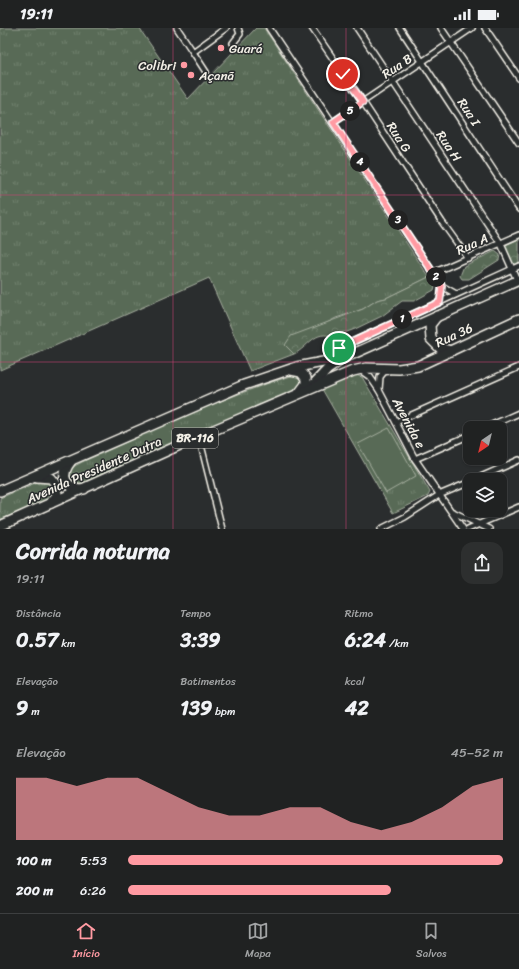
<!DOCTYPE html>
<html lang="pt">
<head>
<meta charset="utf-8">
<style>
	body { margin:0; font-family:Sriracha,sans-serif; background:#2d2f2f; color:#f1f3f6; height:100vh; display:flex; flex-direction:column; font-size:15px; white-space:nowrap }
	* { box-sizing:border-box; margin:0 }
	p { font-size:13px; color:#a2a4a5 }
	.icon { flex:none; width:22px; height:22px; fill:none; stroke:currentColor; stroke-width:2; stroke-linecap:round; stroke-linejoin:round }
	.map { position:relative; height:501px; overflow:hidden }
	.details { display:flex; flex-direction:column; background:#202222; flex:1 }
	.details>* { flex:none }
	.needle { width:26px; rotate:215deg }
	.fabs { position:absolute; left:463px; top:393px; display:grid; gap:8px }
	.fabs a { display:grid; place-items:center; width:44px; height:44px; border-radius:8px; background:#202222; box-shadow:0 1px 3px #0004,0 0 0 1px #3d3f40; font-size:20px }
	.pin { position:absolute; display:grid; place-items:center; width:34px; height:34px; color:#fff; margin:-17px; border:2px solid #fff; border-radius:50%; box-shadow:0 1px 4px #0007 }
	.km { position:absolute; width:20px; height:20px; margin:-10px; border-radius:50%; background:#222; color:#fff; font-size:11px; line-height:20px; text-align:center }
	.round { display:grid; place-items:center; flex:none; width:42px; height:42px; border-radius:12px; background:#2d2f2f }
	.overview { display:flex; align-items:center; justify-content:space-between; height:68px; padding:0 16px }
	h1 { font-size:22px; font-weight:700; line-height:30px }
	.figures { display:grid; grid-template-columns:repeat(3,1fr); gap:6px; height:68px; padding:4px 16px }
	.figures div { display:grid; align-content:center }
	.figures b { font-size:20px; font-weight:700 }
	.figures small { font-size:11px; font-weight:400 }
	.figures p { font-size:11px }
	.chart { height:112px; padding:8px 16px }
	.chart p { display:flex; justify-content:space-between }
	.chart svg { width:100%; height:72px; margin-top:4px; fill:#ff9aa2; opacity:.7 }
	ul { padding:0 16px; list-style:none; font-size:13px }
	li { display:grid; grid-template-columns:64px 48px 1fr; align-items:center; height:30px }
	li i { height:10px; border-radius:5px; background:#ff9aa2 }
	.status { display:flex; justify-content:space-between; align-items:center; height:28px; padding:0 20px; background:#202222; direction:ltr }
	.status svg { height:11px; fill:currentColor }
	.tabs { display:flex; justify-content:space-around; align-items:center; height:56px; border-top:1px solid #3d3f40; background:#202222; font-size:11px; color:#a2a4a5 }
	.tabs a { display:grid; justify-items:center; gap:2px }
	.tabs .on { color:#ff9aa2 }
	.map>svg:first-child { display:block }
</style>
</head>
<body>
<div class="status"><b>19:11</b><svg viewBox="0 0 49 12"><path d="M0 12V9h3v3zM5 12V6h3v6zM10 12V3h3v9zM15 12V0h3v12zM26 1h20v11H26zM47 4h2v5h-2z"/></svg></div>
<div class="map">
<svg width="519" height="501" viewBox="0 0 519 501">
	<defs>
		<pattern id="grass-tufts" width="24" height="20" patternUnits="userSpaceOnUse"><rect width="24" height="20" fill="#586b56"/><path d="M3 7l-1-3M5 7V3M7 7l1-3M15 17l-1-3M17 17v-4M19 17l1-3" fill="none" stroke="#71816e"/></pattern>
		<pattern id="forest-crowns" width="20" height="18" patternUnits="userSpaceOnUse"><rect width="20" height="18" fill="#586b56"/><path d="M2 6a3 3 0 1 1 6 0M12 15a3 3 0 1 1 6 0" fill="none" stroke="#71816e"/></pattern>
	</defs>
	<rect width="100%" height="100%" fill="#2a2d2e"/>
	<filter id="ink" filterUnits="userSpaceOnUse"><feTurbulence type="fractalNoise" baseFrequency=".025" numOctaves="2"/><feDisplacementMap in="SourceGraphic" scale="8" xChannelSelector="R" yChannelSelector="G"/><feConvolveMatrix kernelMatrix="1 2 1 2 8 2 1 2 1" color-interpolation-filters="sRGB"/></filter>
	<g filter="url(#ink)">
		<g fill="url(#grass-tufts)" stroke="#a6ae9f">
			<path d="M0 0H139L188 71 256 0H264L429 249 386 270 377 272 363 281 336 290 285 317 294 326 250 343 209 250 0 342Z"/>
			<path d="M294 347 299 350 301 354 299 360 295 362 83 456 74 455 69 449 71 440 82 434C152 403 221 369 294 347Z"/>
			<path d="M356 347 362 349 430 464 428 468 393 485 322 361Z"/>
			<path d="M42 452C52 455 55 461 50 471L0 492V470Z"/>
		</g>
		<g fill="url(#forest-crowns)" stroke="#a6ae9f">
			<path d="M519 211V235L514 237 503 218Z"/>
			<path d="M495 223 500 227 499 232 469 251H462L460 248 464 238Z"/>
			<path d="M429 249 435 258 434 262 414 273H402L382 288 355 301 347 304H339L334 309C314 301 309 319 294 326L285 317 291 308 363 281 377 272 386 270Z"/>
		</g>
		<path fill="#586b56" stroke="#a6ae9f" d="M389 400 416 448 386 465 358 416Z"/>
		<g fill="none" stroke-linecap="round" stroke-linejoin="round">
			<g stroke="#f4f1e8" stroke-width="8">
				<g id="street">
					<path d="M177 0 193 24"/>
					<path d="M269 0 442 258 456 266"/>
					<path d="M312 0 363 74 442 194 468 230"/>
					<path d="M357 0 501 216 517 252"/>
					<path d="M400 0 519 181"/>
					<path d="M441 0 519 115"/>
					<path d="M485 0 519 50"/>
					<path d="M233 15 240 6 238 0"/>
					<path d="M206 44 193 24 226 0"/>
					<path d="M333 94 472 0"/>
					<path d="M433 245 519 207"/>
					<path d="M440 273 442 258"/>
					<path d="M339 320 519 238"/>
					<path d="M360 342 370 349 379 362"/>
					<path d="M388 343 384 344 380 349 379 362 415 431 463 501"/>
					<path d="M396 394 519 339"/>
					<path d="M485 400 519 385"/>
					<path d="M199 409 222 501"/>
					<path d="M415 431 470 407"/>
					<path d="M474 452 519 432"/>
					<path d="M453 484 489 501"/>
					<path d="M381 501 405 489 439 467 470 454"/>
					<path d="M468 501 519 479"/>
				</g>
			</g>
			<g stroke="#f4f1e8" stroke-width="12">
				<g id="highway">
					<path d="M437 288 430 297 431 311 440 320 451 323"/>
					<path d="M291 342 301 344 306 350V356L300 364"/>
					<path d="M309 361 328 341 338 334"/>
					<path d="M71 433C59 448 65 461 84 461"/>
					<path d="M37 449 51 450 56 456 57 467 51 475"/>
					<path d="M0 463 244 357 297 339 344 330 519 252"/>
					<path d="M0 498 202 407 353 343 366 340 399 341 418 338 519 291"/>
				</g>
			</g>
			<use href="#street" stroke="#2a2d2e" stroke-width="5"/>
			<use href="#highway" stroke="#2a2d2e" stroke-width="9"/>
		</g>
	</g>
	<g fill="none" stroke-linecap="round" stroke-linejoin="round" filter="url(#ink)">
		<g stroke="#fff" stroke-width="8">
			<path id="route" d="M339 320 440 274 442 258 333 94 363 74 343 46"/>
		</g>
		<use href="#route" stroke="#ff9aa2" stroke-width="5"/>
	</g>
	<path fill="none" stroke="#cc4377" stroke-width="1" stroke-opacity="0.55" d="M173 0V501M346 0V501M0 167H519M0 334H519"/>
	<g fill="#ff9aa2" stroke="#2a2d2e" stroke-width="1.5">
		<circle cx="221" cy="20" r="4"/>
		<circle cx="184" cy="37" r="4"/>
		<circle cx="191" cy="47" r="4"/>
	</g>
	<g text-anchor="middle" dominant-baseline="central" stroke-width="3" stroke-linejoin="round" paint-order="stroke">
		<rect fill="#2a2d2e" stroke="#b7b6b0" stroke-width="1" x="172" y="400" width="46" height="20" rx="3"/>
		<g font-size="12" font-weight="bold" fill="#f4f1e8">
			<text x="195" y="410">BR-116</text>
		</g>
		<g font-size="13" fill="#f4f1e8" stroke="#2a2d2e" text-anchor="start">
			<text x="229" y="20">Guará</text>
			<text x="176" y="37" text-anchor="end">Colibri</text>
			<text x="199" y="47">Açanã</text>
		</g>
		<g font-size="13" fill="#f4f1e8" stroke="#2a2d2e">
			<text transform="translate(397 38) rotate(-34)">Rua B</text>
			<text transform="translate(469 84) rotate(57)">Rua I</text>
			<text transform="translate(399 109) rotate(57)">Rua G</text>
			<text transform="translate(449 118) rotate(56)">Rua H</text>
			<text transform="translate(472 216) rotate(-24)">Rua A</text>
			<text transform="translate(454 307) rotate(-25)">Rua 36</text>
			<text transform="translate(409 395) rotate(62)">Avenida e</text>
			<text transform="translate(94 442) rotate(-24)">Avenida Presidente Dutra</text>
		</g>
	</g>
</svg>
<div class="fabs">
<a><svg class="needle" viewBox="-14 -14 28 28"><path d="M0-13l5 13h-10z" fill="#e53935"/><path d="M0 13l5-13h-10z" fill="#a2a4a5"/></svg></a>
<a><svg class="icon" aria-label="layers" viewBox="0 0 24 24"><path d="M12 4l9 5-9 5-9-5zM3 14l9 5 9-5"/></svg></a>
</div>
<div class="pin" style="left:339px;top:320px;background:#1e9e55"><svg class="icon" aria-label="arrive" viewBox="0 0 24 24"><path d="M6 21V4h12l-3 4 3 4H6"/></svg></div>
<div class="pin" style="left:343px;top:46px;background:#d93025"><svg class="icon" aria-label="check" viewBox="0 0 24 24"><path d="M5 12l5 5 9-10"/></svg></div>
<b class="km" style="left:402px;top:291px">1</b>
<b class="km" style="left:436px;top:249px">2</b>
<b class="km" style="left:398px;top:192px">3</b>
<b class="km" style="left:360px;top:134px">4</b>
<b class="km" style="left:350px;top:83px">5</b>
</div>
<section class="details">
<div class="overview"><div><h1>Corrida noturna</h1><p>19:11</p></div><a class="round"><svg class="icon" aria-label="share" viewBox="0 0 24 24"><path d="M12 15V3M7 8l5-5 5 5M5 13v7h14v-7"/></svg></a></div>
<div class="figures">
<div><p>Distância</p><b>0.57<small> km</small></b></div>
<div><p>Tempo</p><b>3:39</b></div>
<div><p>Ritmo</p><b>6:24<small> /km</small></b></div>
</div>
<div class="figures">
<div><p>Elevação</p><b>9<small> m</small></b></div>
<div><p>Batimentos</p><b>139<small> bpm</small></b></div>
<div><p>kcal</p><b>42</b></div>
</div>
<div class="chart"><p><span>Elevação</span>45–52 m</p>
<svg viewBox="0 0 160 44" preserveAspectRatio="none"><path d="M0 44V6L10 6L20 11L30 6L40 6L50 15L60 24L70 29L80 29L90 24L100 24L110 33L120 38L130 33L140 24L150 11L160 6V44z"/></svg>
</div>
<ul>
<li><b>100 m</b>5:53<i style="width:100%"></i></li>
<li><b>200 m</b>6:26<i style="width:70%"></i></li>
</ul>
</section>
<nav class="tabs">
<a class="on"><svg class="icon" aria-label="home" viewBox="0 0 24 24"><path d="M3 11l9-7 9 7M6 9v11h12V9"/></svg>Início</a>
<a><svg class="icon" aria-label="map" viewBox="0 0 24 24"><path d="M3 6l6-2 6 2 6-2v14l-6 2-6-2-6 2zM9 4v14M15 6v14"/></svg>Mapa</a>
<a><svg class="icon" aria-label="saved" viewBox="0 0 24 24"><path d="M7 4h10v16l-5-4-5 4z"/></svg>Salvos</a>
</nav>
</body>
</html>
